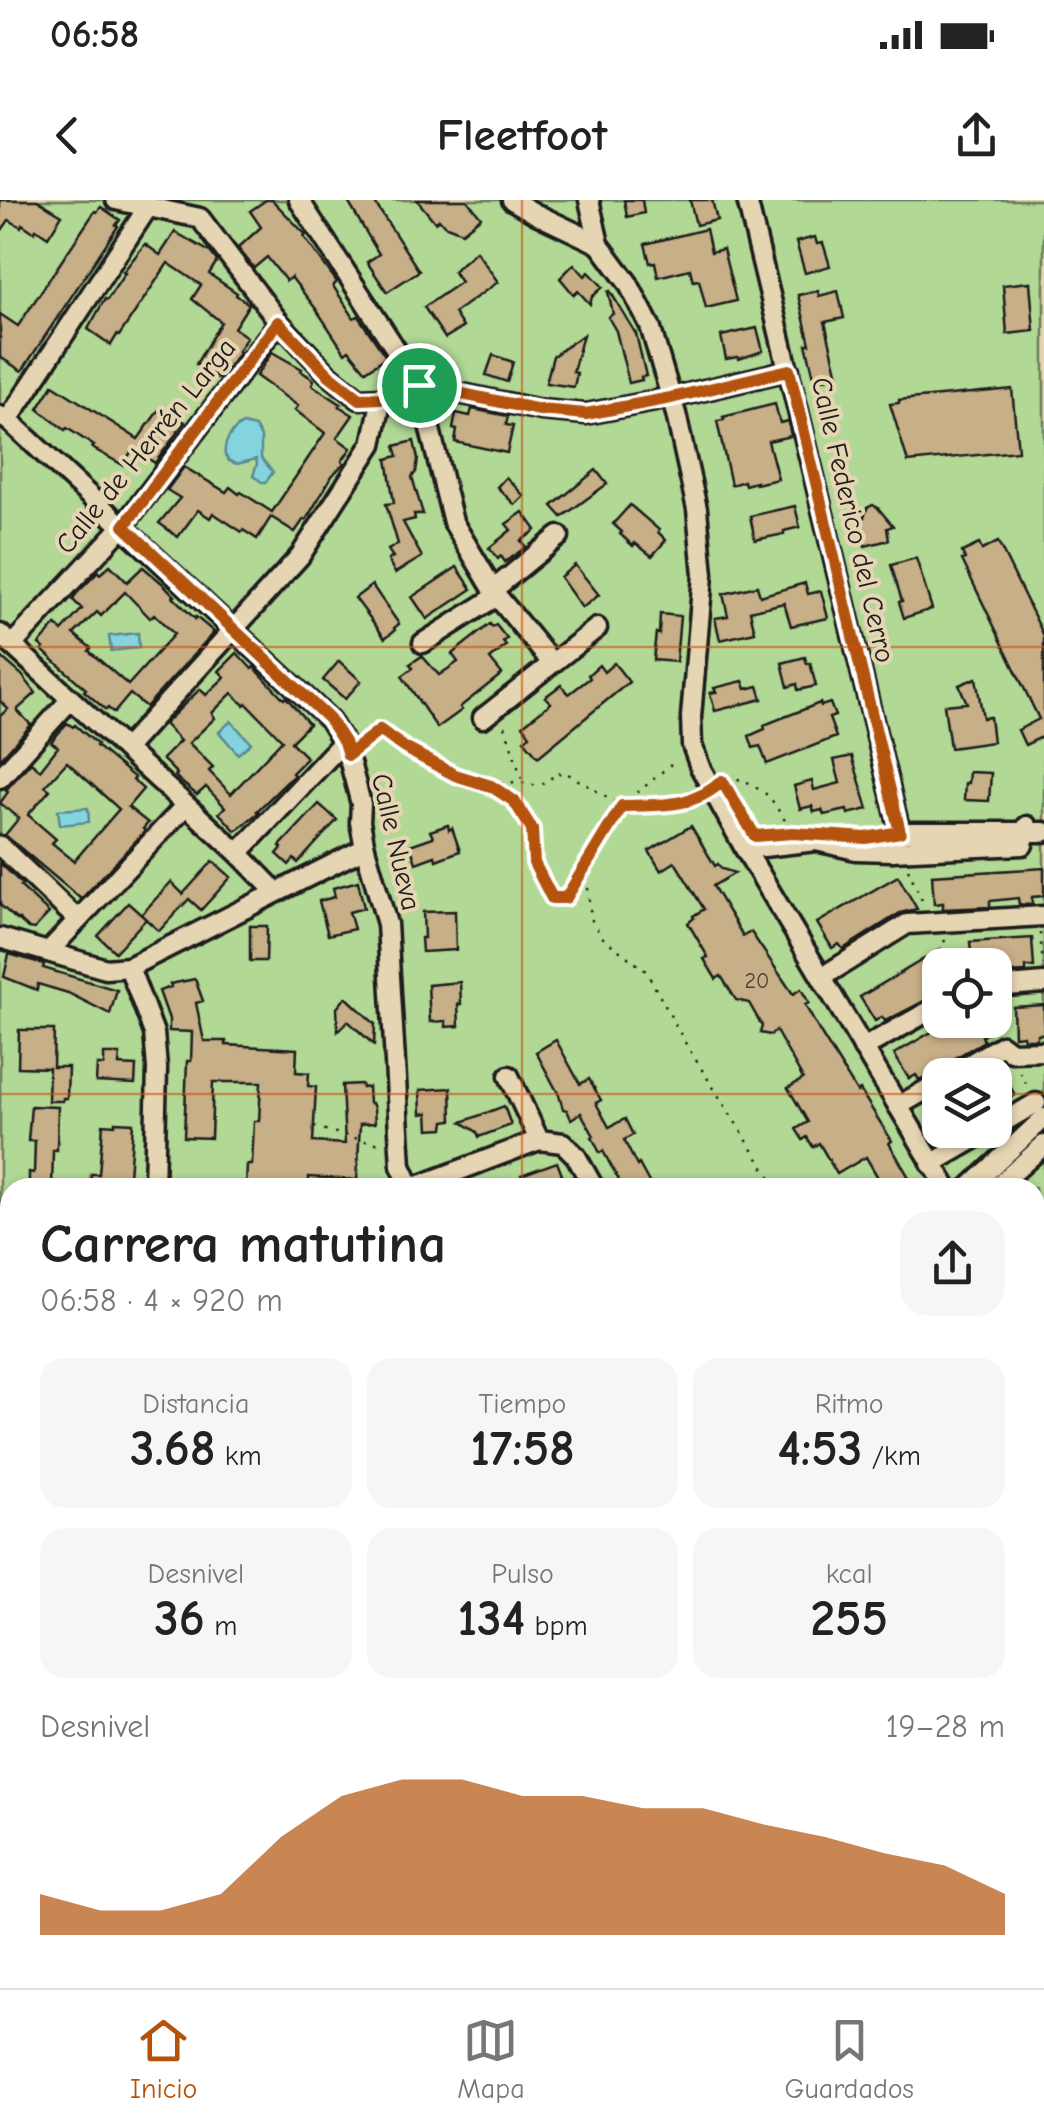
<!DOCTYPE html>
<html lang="es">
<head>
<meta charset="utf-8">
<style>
	body { margin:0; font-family:"Comic Neue",sans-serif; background:#f6f6f6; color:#222; height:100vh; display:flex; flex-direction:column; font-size:38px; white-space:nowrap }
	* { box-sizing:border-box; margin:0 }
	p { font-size:32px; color:#767676 }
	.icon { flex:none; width:55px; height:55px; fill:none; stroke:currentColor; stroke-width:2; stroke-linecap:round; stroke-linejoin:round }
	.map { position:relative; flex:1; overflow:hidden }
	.drawer { position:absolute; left:0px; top:978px; width:1045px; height:812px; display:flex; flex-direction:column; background:#fff; border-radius:30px 30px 0 0; box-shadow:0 2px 8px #0004 }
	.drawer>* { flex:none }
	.buttons { position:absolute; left:922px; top:748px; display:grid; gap:20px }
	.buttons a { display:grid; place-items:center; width:90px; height:90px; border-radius:20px; background:#fff; box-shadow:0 2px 8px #0004; font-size:50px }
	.pin { position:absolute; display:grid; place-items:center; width:85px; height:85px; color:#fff; margin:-42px; border:5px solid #fff; border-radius:50%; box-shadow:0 2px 10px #0007 }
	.round { display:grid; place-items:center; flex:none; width:105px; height:105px; border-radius:30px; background:#f6f6f6 }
	.head { display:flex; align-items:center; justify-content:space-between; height:170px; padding:0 40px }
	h1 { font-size:55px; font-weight:700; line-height:75px }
	.figures { display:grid; grid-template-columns:repeat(3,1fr); gap:15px; height:170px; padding:10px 40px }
	.figures div { display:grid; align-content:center; border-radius:25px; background:#f6f6f6; text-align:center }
	.figures b { font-size:50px; font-weight:700 }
	.figures small { font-size:28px; font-weight:400 }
	.figures p { font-size:28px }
	.chart { height:280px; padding:20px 40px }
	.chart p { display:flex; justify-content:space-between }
	.chart svg { width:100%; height:180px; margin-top:10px; fill:#b45309; opacity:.7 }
	.status { display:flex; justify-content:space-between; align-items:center; height:70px; padding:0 50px; background:#fff; direction:ltr }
	.status svg { height:28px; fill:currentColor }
	header { display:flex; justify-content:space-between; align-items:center; height:130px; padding:0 40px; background:#fff; font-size:45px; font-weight:700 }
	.menu { display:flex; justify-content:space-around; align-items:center; height:140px; border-top:2px solid #e0e0e0; background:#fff; font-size:28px; color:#767676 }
	.menu a { display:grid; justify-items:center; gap:5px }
	.menu .current { color:#b45309 }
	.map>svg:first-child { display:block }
</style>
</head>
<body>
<div class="status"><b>06:58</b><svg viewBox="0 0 49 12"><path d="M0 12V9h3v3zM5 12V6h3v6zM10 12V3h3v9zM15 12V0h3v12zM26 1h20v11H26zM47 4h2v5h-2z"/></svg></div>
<header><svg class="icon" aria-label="back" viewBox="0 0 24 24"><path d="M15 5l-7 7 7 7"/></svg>Fleetfoot<svg class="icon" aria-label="share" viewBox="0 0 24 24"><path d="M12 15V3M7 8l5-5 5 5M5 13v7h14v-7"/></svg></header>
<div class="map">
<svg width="1044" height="1788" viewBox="0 0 1044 1788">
	<rect width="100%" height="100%" fill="#e6d5b2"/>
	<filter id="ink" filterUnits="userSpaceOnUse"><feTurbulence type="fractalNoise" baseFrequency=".01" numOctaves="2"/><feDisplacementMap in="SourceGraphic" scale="20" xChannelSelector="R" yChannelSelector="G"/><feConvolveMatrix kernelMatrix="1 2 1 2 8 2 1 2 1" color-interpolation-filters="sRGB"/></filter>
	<g filter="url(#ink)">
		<path fill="#b1d895" stroke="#667a58" stroke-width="2.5" fill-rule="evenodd" d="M0 0H1044V1788H0ZM940 765H995V820H940ZM940 875H995V930H940ZM10 988H1035V1780H10Z"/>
		<g fill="#84d4df" stroke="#5a8a91" stroke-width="2.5">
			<path d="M243 224 255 227 261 237V258L273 272 266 282H262L253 276 257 264 256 259 237 264 229 261 225 255C223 243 232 229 243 224Z"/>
			<path d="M138 433 139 448 111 451 109 436Z"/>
			<path d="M231 521 251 543 238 554 219 532Z"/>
			<path d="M88 608 89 622 60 625 58 610Z"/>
		</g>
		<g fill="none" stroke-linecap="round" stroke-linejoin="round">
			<path stroke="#5a8a91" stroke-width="5" d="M927 1780 928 1788"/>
		</g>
		<g fill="#c7af87" stroke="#1c1c1c" stroke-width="2.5" fill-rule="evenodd">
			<path d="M0 0H37L62 15 48 37 36 29 34 32 22 24 21 27 9 20 0 33Z"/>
			<path d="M266 0H272L306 35 304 37 337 82 333 86 354 118 358 116 386 157 366 171 349 150 345 153 316 109 291 77 286 81 267 57 254 68 238 48 261 27 250 11Z"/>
			<path d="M347 0H373L419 71 387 92 367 62 379 54Z"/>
			<path d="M417 0H467L481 17 462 32 444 25 439 19 435 22Z"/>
			<path d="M624 0H642L644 13 627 17Z"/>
			<path d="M690 0H712L717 20 696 25Z"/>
			<path d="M101 7 120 20 116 25 118 26 22 171 0 157V114L18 126 95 11 97 12Z"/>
			<path d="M706 29 711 52 723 49 736 101 706 108 699 80 693 81 690 69 658 77 655 62 650 63 645 44Z"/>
			<path d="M175 32 210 52 217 61 209 74 237 93 236 95 249 104 234 128 247 137 238 151 240 152 219 179 196 164 221 122 192 99 201 85 168 63 119 136 117 135 111 145 88 129 105 99 107 100 125 73 123 72 145 44 160 55Z"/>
			<path d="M815 37 817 44 823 43 830 66 805 73 796 42Z"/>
			<path d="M476 51 498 82 454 113 463 127 445 138 424 107 461 82 453 71Z"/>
			<path d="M574 64 585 76 589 72 603 87 592 97 590 104 578 91 574 95 560 78Z"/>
			<path d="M1030 82 1034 131 1007 134 1003 85Z"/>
			<path d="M610 91 636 134 646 176 641 177 642 180 629 183 616 131 608 117 613 114 608 92Z"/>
			<path d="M818 91 819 96 838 91 844 118 825 122 838 176 815 181 806 144H810L798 95Z"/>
			<path d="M757 128 763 151 739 159 738 157 726 159 721 136Z"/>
			<path d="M583 135 573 172 577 173 574 187 546 183 553 156Z"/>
			<path d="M272 152 302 169 301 171 314 180 312 185 341 204 339 206 353 215 337 238 351 248 342 261 344 263 332 276 306 320 304 319 295 332 271 317 257 339 243 330 242 332 213 313 210 318 198 310 178 337 159 323 180 298 167 290 184 267 226 292 230 287 239 294 241 292 272 312 325 233 295 210 298 206 256 176Z"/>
			<path d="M493 155 513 162 507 182 486 175Z"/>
			<path d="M53 185 138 239 161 207 185 222 155 263 133 249 123 265 92 248 94 246 67 228 65 230 38 209Z"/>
			<path d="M1012 189 1018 251 908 262 890 204 899 203V200Z"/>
			<path d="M775 204 780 223 788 221 791 236 768 241 778 279 756 284V282L745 285 744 281 731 285 717 221 724 220 723 217Z"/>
			<path d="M472 209 508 216 506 225 513 226 507 253 455 242 457 230 453 229 456 213 470 216Z"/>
			<path d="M414 241 418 259 416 272 412 277 423 314H414L415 319 403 322 422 357 395 373 388 360 393 357 388 350 398 344 386 304 394 303 387 259 398 256 395 246Z"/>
			<path d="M596 270 607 284 562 317 552 306Z"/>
			<path d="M506 277 524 296 515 305 497 287Z"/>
			<path d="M630 305 659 330 658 332 666 340 652 356 635 343 633 346 620 334 622 332 613 324Z"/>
			<path d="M873 305 878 308 893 326 887 328 889 340 865 346 859 321 863 320 867 308Z"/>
			<path d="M795 306 800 327 784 331V334L755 340 750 316Z"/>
			<path d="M523 312 536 330 521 341 526 347 505 362 501 356 498 359 489 348 511 330 506 324Z"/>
			<path d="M998 342 1044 436V536L1025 545 1018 530 1039 519 962 360 965 359 962 352 979 344 982 350Z"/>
			<path d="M916 358 932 409 904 418 899 402 902 401 891 365Z"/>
			<path d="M110 365 127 382 143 367 162 383 175 396 173 397 195 419 196 417 214 432 146 507 130 494 114 513 108 508 106 510 84 491 86 489 42 450 44 448 39 444 56 425 62 431 82 409 73 400 77 393 98 372 100 374ZM125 392 150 418 154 414 174 434 128 485 89 451 91 448 74 434 97 412 101 416Z"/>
			<path d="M575 365 599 395 582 408 560 377Z"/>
			<path d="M457 367 472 389 427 419 412 397Z"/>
			<path d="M805 383 808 394 821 391 828 418 791 426 784 403 750 411 755 432 720 440 715 418 728 416 723 394 757 386 760 396Z"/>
			<path d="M372 385 399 424 394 428 395 430 385 438 355 398Z"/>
			<path d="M660 414 680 416 676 462 653 460 656 433 659 434Z"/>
			<path d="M490 424 492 427 496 425 507 439 503 442 506 446 490 459 502 474 460 507 462 510 437 528 402 476 413 468 410 464 422 456 439 475 458 462 452 454Z"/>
			<path d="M237 453 252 469 254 467 284 499 286 497 309 524 291 542 307 558 292 573 294 575 257 611 259 612 236 631 219 613 225 607 206 587 197 595 180 581 175 576 177 574 162 559 180 541 164 524 200 489 206 495 225 477 219 471ZM232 493 244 505 246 503 282 540 231 594 209 571 213 567 189 543 215 518 212 513Z"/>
			<path d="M0 456 22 475 36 493 17 510 31 525 0 559V516L8 509 0 501Z"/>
			<path d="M805 457 807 464 810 463 816 486 798 490 797 484 788 487 782 463Z"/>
			<path d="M339 461 361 481 345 499 323 480Z"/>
			<path d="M614 463 629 482 538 557 524 540 530 535 523 525 551 503 545 497 561 485 569 494 590 478 588 475 599 465 604 472Z"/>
			<path d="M976 478 983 518 990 517 993 542 950 548 944 505 967 503 959 485Z"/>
			<path d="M743 481 746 489 758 486 762 499 715 511 710 493 716 492 714 488Z"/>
			<path d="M820 503 821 506 830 503 835 516 829 518 836 537 767 564 760 546 753 548 749 536 765 529 764 525Z"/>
			<path d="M67 523 73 527 75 525 97 544 96 546 135 578 133 580 143 589 128 607 148 623 143 629 145 631 81 699 5 635 19 618 0 603 8 592 6 590 31 562 40 570 58 547 51 542ZM67 562 119 609 74 661 52 643 56 639 28 615 50 590 45 586Z"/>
			<path d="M852 556 868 609 848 614 847 610 824 615 822 610 814 612 812 606 800 609 794 586 812 581 814 590 840 583 834 560Z"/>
			<path d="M969 572 991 573 989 601 964 600 965 583H968Z"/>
			<path d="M319 604 337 620 298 663 294 659 289 665 277 654 282 648 280 646Z"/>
			<path d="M448 625 449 630 452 628 460 651 436 660 435 656 416 663 410 645 433 637 430 631Z"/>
			<path d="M691 626 715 666 718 664 722 669 735 673 713 686 743 736 751 732 793 794 801 789 809 803 805 805 821 834 857 892 860 890 880 922 892 941 889 943 910 979 895 988H884L866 957 837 974 819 943 813 947 807 937 803 940 796 929 808 922 788 888 803 879 776 831 770 835 760 833 762 826 749 803 736 800 721 776 716 779 704 759 708 757 688 723 694 718 693 716 704 709 675 662 661 671 649 651Z"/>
			<path d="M213 661 231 677 201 710 189 699 159 731 141 715 171 682 183 694Z"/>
			<path d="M0 663 22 684 20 686 49 713 34 729 28 728 18 719 17 720 0 705Z"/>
			<path d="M1044 668V696L1032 697V704L1019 705 1018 698 990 701V707L943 709V703L934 704 932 675Z"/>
			<path d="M898 676 917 709 900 713 843 749 839 744 832 748 817 723Z"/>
			<path d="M358 681 364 708 349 712 354 729 328 735 319 701 335 697 333 688Z"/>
			<path d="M128 703 146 719 115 752 98 736Z"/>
			<path d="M455 711 456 750 422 752 421 738H424L423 712Z"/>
			<path d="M250 726H267L266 761H250Z"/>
			<path d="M1032 738 1034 767H1026V772L995 774V765H972L970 742Z"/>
			<path d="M941 749 950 765H940V793L885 821 882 817 875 821 860 797Z"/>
			<path d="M9 754 44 764 43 768 117 790 110 814 68 793 38 784 37 790 4 777Z"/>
			<path d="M195 779 203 801 196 803 204 841H226V845L297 849 296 872 309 873 308 886 316 887 313 942 345 944 342 885 361 884 362 888 368 887 369 903H372L374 908 375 923 360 924 357 980 309 977V988H246L247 965H252L254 921H259L261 882H213L211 938 184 937 187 861H191L192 832 169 831V819L159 791 171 787 170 784Z"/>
			<path d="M460 782 461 804H458L459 826 446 827V821L430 822 428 785Z"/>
			<path d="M346 797 375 824 374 845 348 821 338 831 337 808Z"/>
			<path d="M1044 805V834H1037V839H1024L1023 835 1014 836 1013 807Z"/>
			<path d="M952 820H982L989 832 982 836 984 841 945 864 940 870 919 880 916 875 909 879 894 854Z"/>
			<path d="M19 830H54L53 867H68L67 898H63V901H48L49 868 18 867Z"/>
			<path d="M556 840 580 884 589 879 601 900 596 903 609 927 625 919 633 935 624 940 637 966 639 964 652 988H623L603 951 600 953 592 937 594 936 581 913 571 919 567 910 563 909 559 895 536 852Z"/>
			<path d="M104 854H120L119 865 136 866 135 884 96 882 97 865H104Z"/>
			<path d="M997 863 1015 895 995 907V864Z"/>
			<path d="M451 888 452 920 445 921 444 928 429 929 428 913 421 914 420 890Z"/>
			<path d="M31 906 58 907 57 950H53L52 988H29V972L34 973 35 941H28Z"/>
			<path d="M504 906 511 925 479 937 477 932 462 922Z"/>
			<path d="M115 922 133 923 129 977H135V988H90L91 974H99L103 924 115 925Z"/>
			<path d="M557 962 567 988H526L521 975Z"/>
		</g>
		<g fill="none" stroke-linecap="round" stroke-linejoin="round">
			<g stroke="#1c1c1c" stroke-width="25">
				<g id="minor">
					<path d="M116 0 200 18 279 122 328 174 359 199 382 198 419 185 541 210 586 214 671 198 789 170"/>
					<path d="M299 0 419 185 453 322 497 396 552 463"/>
					<path d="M512 0 536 14 599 44"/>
					<path d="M589 0 599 44 628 83 650 126 676 214 697 309 703 375 691 517 692 545 700 567 745 649 947 988"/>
					<path d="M747 0 900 632 892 651"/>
					<path d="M0 216 8 220 329 519 343 542 348 555 361 604 360 622 365 648 387 724 401 966 411 988"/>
					<path d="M8 220 148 7"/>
					<path d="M493 390 559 336"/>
					<path d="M0 434 238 653 276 692"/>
					<path d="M423 443 497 396"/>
					<path d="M12 445 123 326 279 122"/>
					<path d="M483 518 597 428"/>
					<path d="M125 549 300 356 372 244 382 198"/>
					<path d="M0 578 70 500"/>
					<path d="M900 632H1044"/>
					<path d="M0 646 78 720 49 751"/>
					<path d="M745 649 816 641 856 650 892 651 1023 645 1027 626"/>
					<path d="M238 653 343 542"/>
					<path d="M78 720 185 606"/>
					<path d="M0 738 106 769 129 767 365 648"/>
					<path d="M129 767 154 833 157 868 154 988"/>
					<path d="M822 777 907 724 1044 716"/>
					<path d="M995 787 1044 783"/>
					<path d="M863 848 940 805"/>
					<path d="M951 875 1002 845 1011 852 1044 851"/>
					<path d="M509 876 539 940"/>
					<path d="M898 906 940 882"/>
					<path d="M995 927 1036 903"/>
					<path d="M931 964 990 930"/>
					<path d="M413 988 539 940 563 943 576 956 594 988"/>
					<path d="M969 988 1044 918"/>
					<path d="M996 988 1044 945"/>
					<path d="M0 1040H10"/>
					<path d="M0 1340 10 1339"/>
					<path d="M0 1361 10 1360"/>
					<path d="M0 1486H10"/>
					<path d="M0 1692H10"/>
				</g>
			</g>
			<g stroke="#1c1c1c" stroke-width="2.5" stroke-dasharray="2.5 8" stroke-linecap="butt">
				<path d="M505 526 522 580"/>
				<path d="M365 542 381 530 403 547 455 575 491 586 514 601 532 629 534 663 553 698H566L622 606 677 559"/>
				<path d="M727 580 743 579 769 596 788 625"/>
				<path d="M491 586C508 581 520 581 537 586L549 582 554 573 568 574 622 606 681 604 695 598"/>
				<path d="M586 667 591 719 602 737 646 771 687 846 777 988"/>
				<path d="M908 669 925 707"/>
				<path d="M1040 733 1043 765"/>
				<path d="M944 740 958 765"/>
				<path d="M989 820 994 830"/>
				<path d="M1020 872 1028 887"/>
				<path d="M314 927 373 943H383"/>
				<path d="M0 1137 10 1142"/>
				<path d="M2 1212 5 1226"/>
				<path d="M0 1269 10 1264"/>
				<path d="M1035 1519 1044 1509"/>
				<path d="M1035 1694 1040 1692 1044 1694"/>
				<path d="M589 1780 590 1788"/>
				<path d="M878 1780 882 1788"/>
				<path d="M467 1788 485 1786 505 1780"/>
				<path d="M658 1788 664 1780"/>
				<path d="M678 1788 688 1785 745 1788"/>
				<path d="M962 1788 969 1780"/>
			</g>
			<use href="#minor" stroke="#e6d5b2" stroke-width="18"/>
		</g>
	</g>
	<g fill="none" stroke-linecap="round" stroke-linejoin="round" filter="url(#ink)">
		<g stroke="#fff" stroke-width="20">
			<path id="route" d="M278 122 328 174 360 199 382 198 419 185 540 210 586 214 671 198 789 170 900 632 866 638 793 633 755 636 722 581C695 608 658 605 622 606L566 698H552L534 663 532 629 514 601 491 586 455 575 403 547 380 530 348 555 344 542 329 519 124 326Z"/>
		</g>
		<use href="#route" stroke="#b45309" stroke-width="12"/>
	</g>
	<path fill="none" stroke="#c9500e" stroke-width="2.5" stroke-opacity="0.55" d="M522 0V988M0 447H1044M0 894H940M995 894H1044M0 1341H10M1035 1341H1044M522 1780V1788"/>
	<g text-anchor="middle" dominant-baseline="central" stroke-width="8" stroke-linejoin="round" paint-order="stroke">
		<g font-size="22" fill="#474137">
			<text x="757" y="781">20</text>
		</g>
		<g font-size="28" fill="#1c1c1c" stroke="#e6d5b2">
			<text transform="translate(146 246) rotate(-51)">Calle de Herrén Larga</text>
			<text transform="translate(853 320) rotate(77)">Calle Federico del Cerro</text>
			<text transform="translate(396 642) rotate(77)">Calle Nueva</text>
		</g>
	</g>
</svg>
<div class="buttons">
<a><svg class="icon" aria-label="locate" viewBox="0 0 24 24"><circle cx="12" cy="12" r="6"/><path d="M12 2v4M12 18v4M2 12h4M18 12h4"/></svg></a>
<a><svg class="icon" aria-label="layers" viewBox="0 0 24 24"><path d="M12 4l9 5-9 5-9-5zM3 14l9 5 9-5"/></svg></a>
</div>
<div class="pin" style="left:419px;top:185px;background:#1e9e55"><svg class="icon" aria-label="arrive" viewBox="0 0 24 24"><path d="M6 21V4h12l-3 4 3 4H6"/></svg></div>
<section class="drawer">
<div class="head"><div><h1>Carrera matutina</h1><p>06:58 · 4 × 920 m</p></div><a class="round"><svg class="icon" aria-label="share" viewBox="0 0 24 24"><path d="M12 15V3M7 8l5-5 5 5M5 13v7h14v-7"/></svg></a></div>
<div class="figures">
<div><p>Distancia</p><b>3.68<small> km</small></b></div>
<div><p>Tiempo</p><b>17:58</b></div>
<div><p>Ritmo</p><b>4:53<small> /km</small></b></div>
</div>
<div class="figures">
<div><p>Desnivel</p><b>36<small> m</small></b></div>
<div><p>Pulso</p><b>134<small> bpm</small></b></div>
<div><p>kcal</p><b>255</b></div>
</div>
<div class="chart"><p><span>Desnivel</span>19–28 m</p>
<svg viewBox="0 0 160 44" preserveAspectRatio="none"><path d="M0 44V34L10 38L20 38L30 34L40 20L50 10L60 6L70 6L80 10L90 10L100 13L110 13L120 17L130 20L140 24L150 27L160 34V44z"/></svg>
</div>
</section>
</div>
<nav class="menu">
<a class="current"><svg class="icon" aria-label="home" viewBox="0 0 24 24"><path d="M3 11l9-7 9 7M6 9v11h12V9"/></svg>Inicio</a>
<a><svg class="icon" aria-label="map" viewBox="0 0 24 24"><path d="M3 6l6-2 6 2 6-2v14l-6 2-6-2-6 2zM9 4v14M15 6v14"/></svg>Mapa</a>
<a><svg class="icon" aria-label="saved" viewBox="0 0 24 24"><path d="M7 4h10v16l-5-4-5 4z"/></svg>Guardados</a>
</nav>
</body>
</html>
